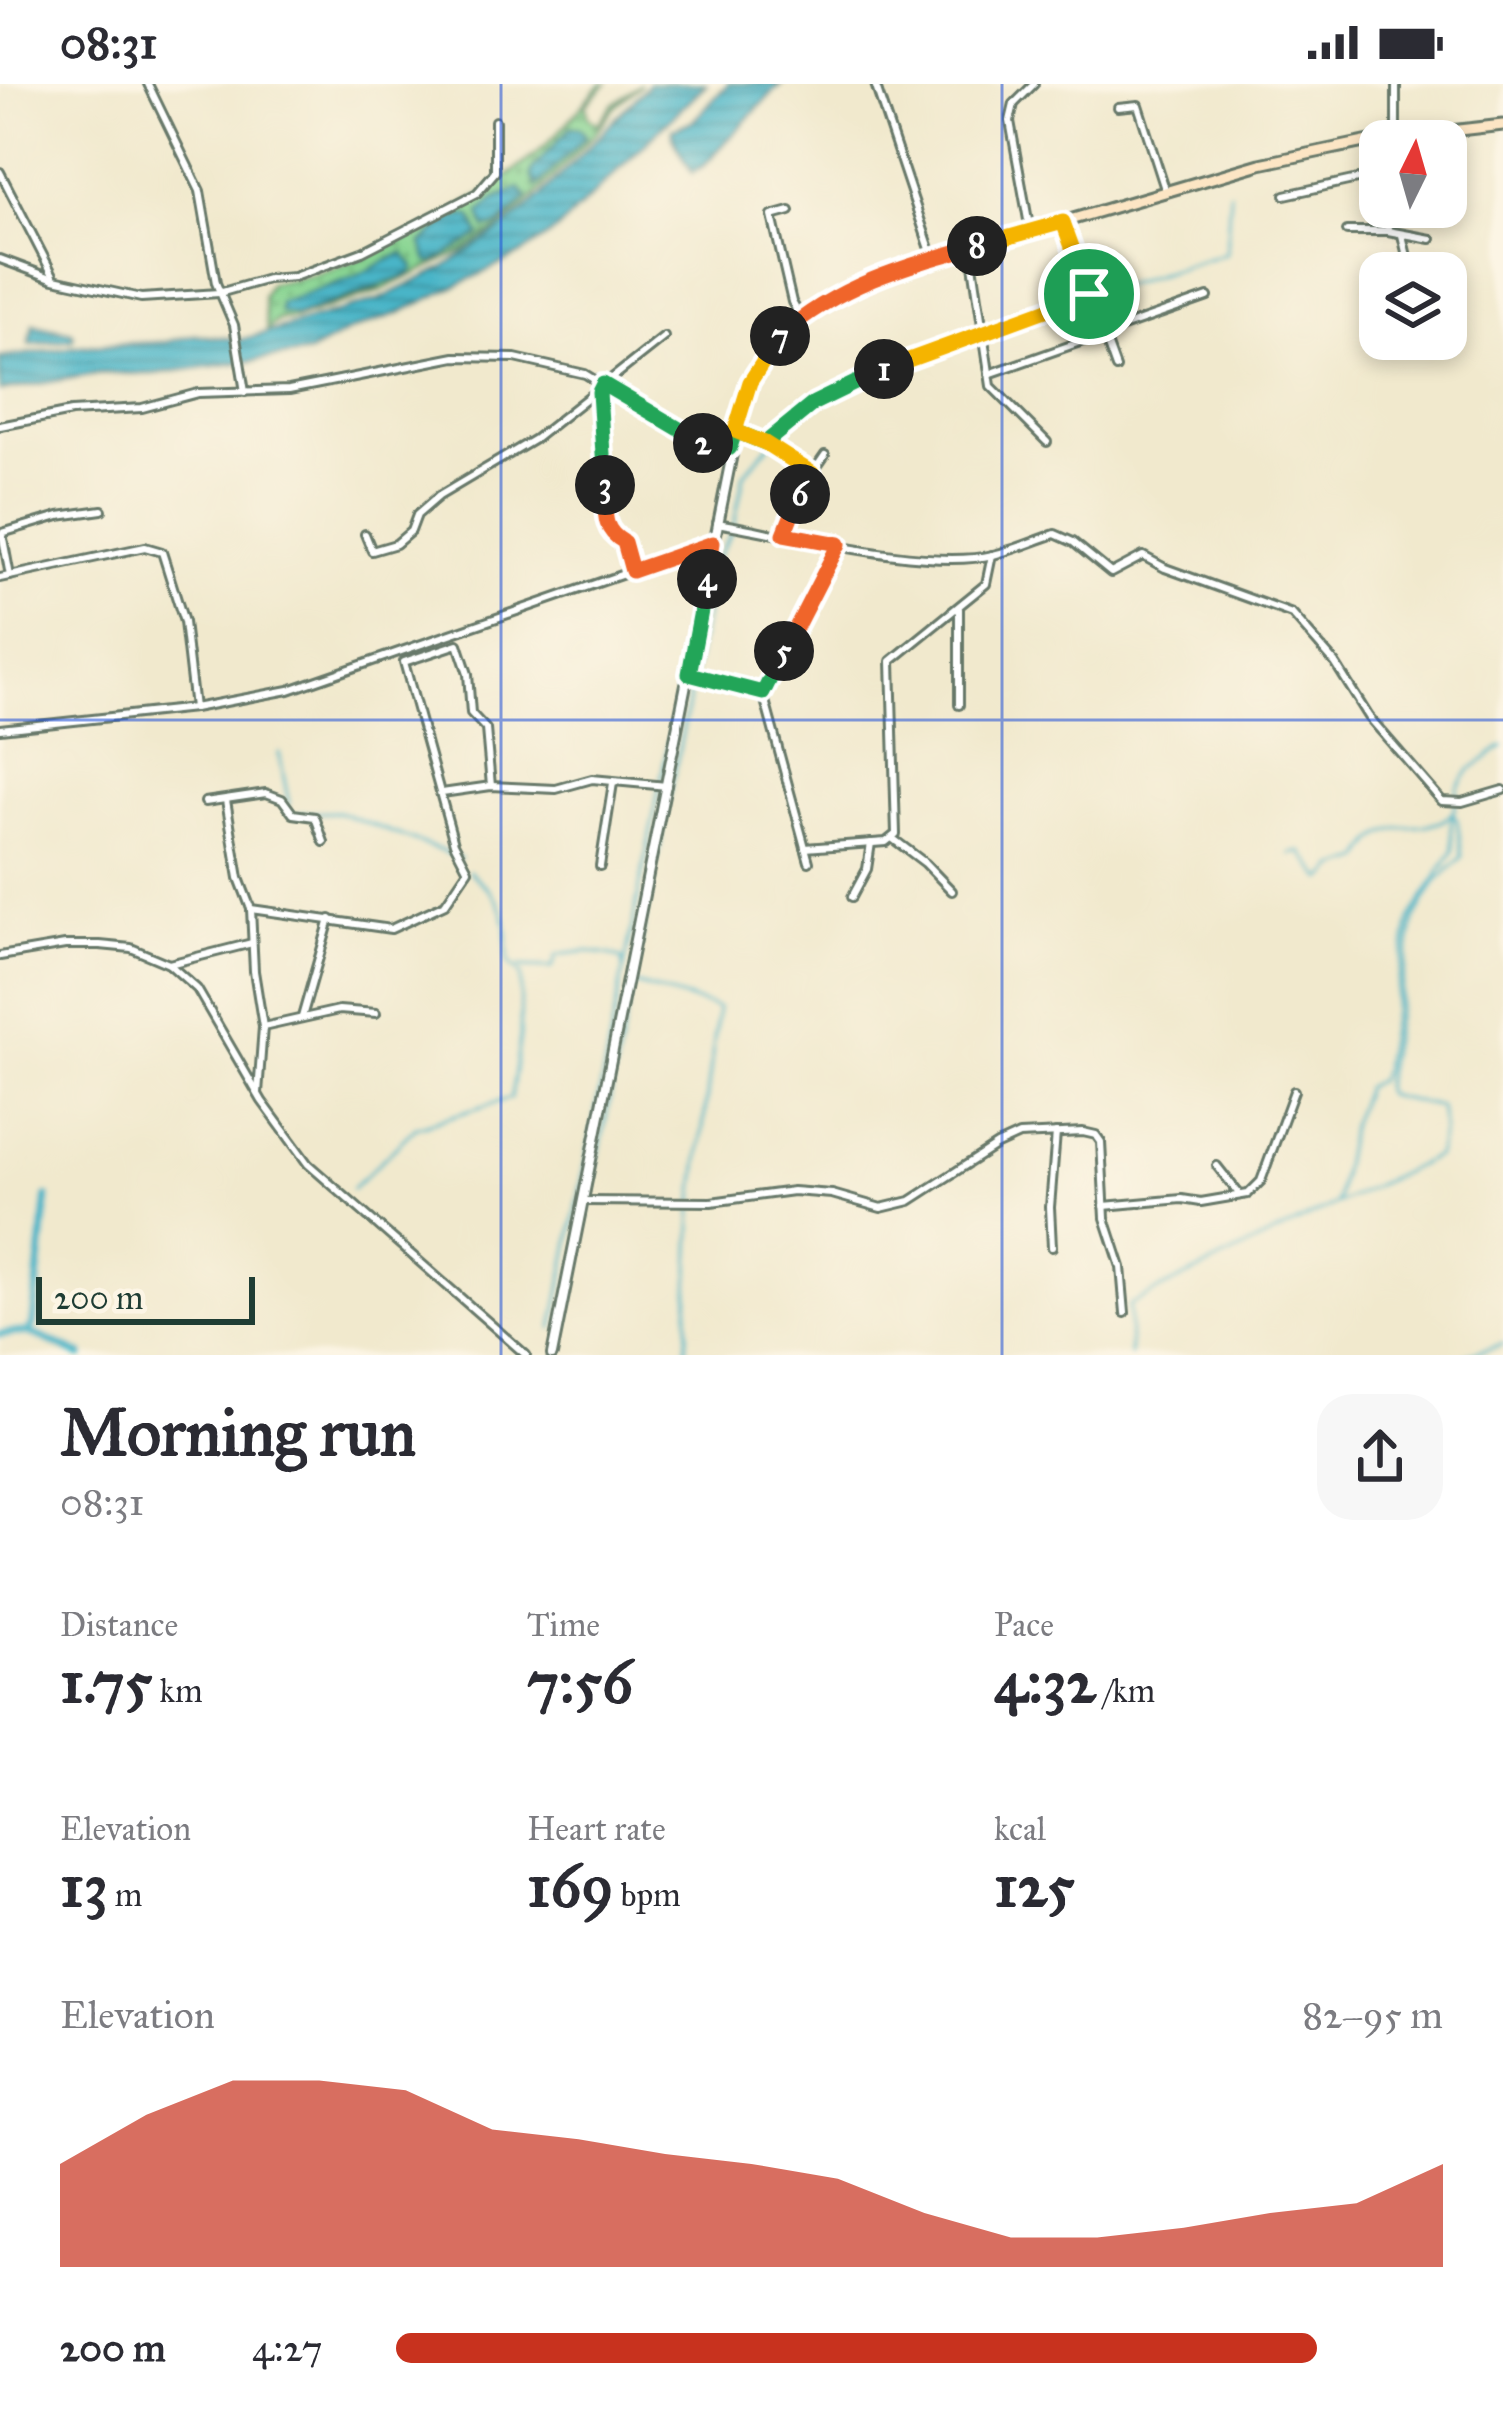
<!DOCTYPE html>
<html lang="en">
<head>
<meta charset="utf-8">
<style>
	body { margin:0; font-family:"IM FELL Great Primer",serif; background:#f7f7f7; color:#2b2b33; height:100vh; display:flex; flex-direction:column; font-size:45px; white-space:nowrap }
	* { box-sizing:border-box; margin:0 }
	p { font-size:39px; color:#7c7c81 }
	.icon { flex:none; width:66px; height:66px; fill:none; stroke:currentColor; stroke-width:2; stroke-linecap:round; stroke-linejoin:round }
	.map { position:relative; height:1271px; overflow:hidden }
	.side { display:flex; flex-direction:column; background:#fff; flex:1 }
	.side>* { flex:none }
	.needle { width:78px; rotate:5deg }
	.fabs { position:absolute; left:1359px; top:36px; display:grid; gap:24px }
	.fabs a { display:grid; place-items:center; width:108px; height:108px; border-radius:24px; background:#fff; box-shadow:0 6px 18px #0003; font-size:60px }
	.scale { position:absolute; left:36px; bottom:30px; width:219px; box-sizing:border-box; padding-left:12px; border:6px solid #1f3d34; border-top:0; font-size:33px; line-height:42px; white-space:nowrap; color:#1f3d34; -webkit-text-stroke:9px #fcf5e5; paint-order:stroke }
	.pin { position:absolute; display:grid; place-items:center; width:102px; height:102px; color:#fff; margin:-51px; border:6px solid #fff; border-radius:50%; box-shadow:0 3px 12px #0007 }
	.km { position:absolute; width:60px; height:60px; margin:-30px; border-radius:50%; background:#222; color:#fff; font-size:33px; line-height:60px; text-align:center }
	.round { display:grid; place-items:center; flex:none; width:126px; height:126px; border-radius:36px; background:#f7f7f7 }
	.headline { display:flex; align-items:center; justify-content:space-between; height:204px; padding:0 60px }
	h1 { font-size:66px; font-weight:700; line-height:90px }
	.metrics { display:grid; grid-template-columns:repeat(3,1fr); gap:18px; height:204px; padding:12px 60px }
	.metrics div { display:grid; align-content:center }
	.metrics b { font-size:60px; font-weight:700 }
	.metrics small { font-size:33px; font-weight:400 }
	.metrics p { font-size:33px }
	.chart { height:336px; padding:24px 60px }
	.chart p { display:flex; justify-content:space-between }
	.chart svg { width:100%; height:216px; margin-top:12px; fill:#c8321e; opacity:.7 }
	ul { padding:0 60px; list-style:none; font-size:39px }
	li { display:grid; grid-template-columns:192px 144px 1fr; align-items:center; height:90px }
	li i { height:30px; border-radius:15px; background:#c8321e }
	.status { display:flex; justify-content:space-between; align-items:center; height:84px; padding:0 60px; background:#fff; direction:ltr }
	.status svg { height:33px; fill:currentColor }
	.map>svg:first-child { display:block }
</style>
</head>
<body>
<div class="status"><b>08:31</b><svg viewBox="0 0 49 12"><path d="M0 12V9h3v3zM5 12V6h3v6zM10 12V3h3v9zM15 12V0h3v12zM26 1h20v11H26zM47 4h2v5h-2z"/></svg></div>
<div class="map">
<svg width="1503" height="1271" viewBox="0 0 1503 1271">
	<defs>
		<pattern id="grass-dots" width="8" height="8" patternUnits="userSpaceOnUse" patternTransform="scale(3)"><rect width="8" height="8" fill="#89d593"/><path d="M2 2h.1M6 6h.1" fill="none" stroke="#6fae79" stroke-width="1.8" stroke-linecap="round"/></pattern>
		<pattern id="water-rules" width="6" height="5" patternUnits="userSpaceOnUse" patternTransform="scale(3)"><rect width="6" height="5" fill="#4ab5c8"/><path d="M0 2.5h6" fill="none" stroke="#3d94a3"/></pattern>
	</defs>
	<rect width="100%" height="100%" fill="#fcf5e5"/>
	<filter id="ink" filterUnits="userSpaceOnUse"><feTurbulence type="fractalNoise" baseFrequency=".00833" numOctaves="2"/><feDisplacementMap in="SourceGraphic" scale="24" xChannelSelector="R" yChannelSelector="G"/><feConvolveMatrix kernelMatrix="1 2 1 2 8 2 1 2 1" color-interpolation-filters="sRGB"/></filter>
	<filter id="wash" filterUnits="userSpaceOnUse"><feTurbulence type="fractalNoise" baseFrequency=".004" numOctaves="4" result="noise"/><feDisplacementMap in="SourceGraphic" scale="48" xChannelSelector="R" yChannelSelector="G"/><feGaussianBlur stdDeviation="2.7" result="paint"/><feColorMatrix in="noise" values="0 0 0 0 0 0 0 0 0 0 0 0 0 0 0 0 0 1.4 0 .05"/><feComposite in="paint" operator="in"/></filter>
	<g filter="url(#wash)">
		<rect width="100%" height="100%" fill="#f1e9cd"/>
		<path fill="url(#grass-dots)" stroke="#548964" stroke-width="3" fill-rule="evenodd" d="M601 0H606L586 21 589 34 598 40 612 21 641 0 613 25 595 49 528 119 500 143 463 167 377 208 293 235 278 236 267 246 263 212 270 199C358 189 470 125 537 69 561 49 580 23 601 0ZM451 135 479 152 434 178 422 159ZM403 169 379 204 296 232 354 193Z"/>
		<g fill="url(#water-rules)" stroke="#34797e" stroke-width="3">
			<path d="M649 0H706L557 146 520 171 399 229 351 246 309 269 153 290 100 289 0 307V274L88 261 166 258 195 251 241 256 378 216 443 184 504 144 534 119Z"/>
			<path d="M728 0H781L701 84 692 89 673 53V45L693 37Z"/>
			<path d="M571 43 580 44 586 52 537 102 531 91 533 85Z"/>
			<path d="M519 104 528 113 499 141 485 145 480 129 493 117Z"/>
			<path d="M464 132H471L480 151 434 178H428L422 159 451 135Z"/>
			<path d="M403 169 414 183 410 190 296 232 280 228V219L354 193Z"/>
			<path d="M33 240 72 248 74 252 72 256 30 260Z"/>
		</g>
		<g fill="none" stroke-linecap="round" stroke-linejoin="round">
			<g stroke="#4ab5c8" stroke-width="3">
				<path d="M1092 211 1226 169 1230 108"/>
				<path d="M856 300 1049 227"/>
				<path d="M279 669 289 720"/>
				<path d="M299 729 338 728 460 774"/>
				<path d="M1291 770 1302 768 1324 796 1336 784 1362 776C1385 724 1430 756 1452 729L1457 735 1462 773 1435 799 1414 836 1383 1004 1386 1011 1440 1023 1443 1044 1437 1072 1338 1119"/>
				<path d="M519 883 552 884 557 871 588 867 622 874 623 886"/>
				<path d="M635 900 718 924 693 1123 686 1271"/>
				<path d="M352 1105 416 1043 511 1014 520 952 521 891 508 878C507 828 506 820 469 787"/>
				<path d="M553 1244 705 472 644 492"/>
				<path d="M559 1271 717 473 733 446 744 390 778 351"/>
				<path d="M1130 1271 1129 1221 1336 1120 1351 1039 1365 1003 1378 996 1382 987 1410 835 1453 767 1451 742 1458 703 1470 686 1503 662"/>
				<path d="M1466 1271 1503 1260"/>
			</g>
			<g stroke="#4ab5c8" stroke-width="8">
				<path d="M28 1248 81 1271"/>
				<path d="M0 1250 28 1248 33 1240 47 1113"/>
			</g>
		</g>
	</g>
	<g filter="url(#ink)">
		<g fill="none" stroke-linecap="round" stroke-linejoin="round">
			<g stroke="#68796a" stroke-width="12">
				<g id="minor">
					<path d="M148 0 200 107 216 199 234 241 245 308"/>
					<path d="M875 0 933 174"/>
					<path d="M1396 0V53"/>
					<path d="M1118 23 1138 21 1166 108"/>
					<path d="M0 88 53 191"/>
					<path d="M1285 111 1380 90"/>
					<path d="M1387 123 1388 147"/>
					<path d="M790 127 772 132 792 218 801 234"/>
					<path d="M1063 138 1116 284"/>
					<path d="M1030 147 1010 37 1014 20 1034 0"/>
					<path d="M1347 147H1388L1431 155"/>
					<path d="M1402 151 1409 181 1434 189"/>
					<path d="M971 167 991 302 1047 358"/>
					<path d="M0 175 54 195 141 214 219 209 268 195 294 193 362 168 477 109 495 88V37"/>
					<path d="M989 290 1208 213"/>
					<path d="M599 308 605 440 608 448 624 458 632 487"/>
					<path d="M0 342 71 328 142 324 198 309 289 306 455 273 515 274 585 290 693 356 730 364"/>
					<path d="M737 348 765 359 812 390"/>
					<path d="M765 359C845 281 985 247 1089 210"/>
					<path d="M717 439C789 451 926 487 993 471 1014 466 1034 457 1055 450L1073 458 1111 489 1143 472 1165 484 1292 530 1335 579 1369 633 1442 717 1462 718 1503 706"/>
					<path d="M365 450 372 467 396 460 411 447 417 431 439 412 535 355 664 253"/>
					<path d="M784 450 803 403 825 371"/>
					<path d="M10 492 2 449 59 432 102 426"/>
					<path d="M0 494 145 463 162 468 184 538 194 624"/>
					<path d="M689 590 763 609"/>
					<path d="M959 621V525"/>
					<path d="M0 645 194 624 289 606 713 459"/>
					<path d="M442 709 491 702 556 705 592 695 667 702"/>
					<path d="M226 716 239 794 251 825"/>
					<path d="M205 718 266 709 282 715 293 730 315 733 324 758"/>
					<path d="M892 754 925 779 952 807"/>
					<path d="M805 764 886 758 896 750 891 577 986 500 992 471"/>
					<path d="M809 778 763 609 839 460"/>
					<path d="M600 782 613 699"/>
					<path d="M852 813 867 785 871 759"/>
					<path d="M0 872 65 861H100L131 864 169 880 197 905 262 1017 308 1080 526 1271"/>
					<path d="M169 880 252 859"/>
					<path d="M302 933 330 835"/>
					<path d="M263 943 339 926 376 929"/>
					<path d="M258 1009 263 943 254 887 251 825 391 845 445 820 468 786 454 759 404 578 458 560 468 590 471 629 486 645 491 702"/>
					<path d="M1217 1082 1240 1111"/>
					<path d="M584 1117 711 1118 793 1107 832 1110 881 1124 910 1117 997 1061 1019 1051 1083 1048 1096 1051 1101 1058 1105 1134 1121 1183 1125 1229"/>
					<path d="M1104 1122 1182 1115 1201 1118 1248 1110 1261 1097 1294 1007"/>
					<path d="M1052 1163 1050 1123 1056 1049"/>
				</g>
			</g>
			<g stroke="#68796a" stroke-width="14">
				<path id="tertiary" d="M552 1271 739 335"/>
			</g>
			<g stroke="#68796a" stroke-width="15">
				<path id="secondary" d="M739 335C761 260 798 227 869 195L1260 80 1379 55 1503 41"/>
			</g>
			<use href="#minor" stroke="#fff" stroke-width="6"/>
			<use href="#tertiary" stroke="#fff" stroke-width="8"/>
			<use href="#secondary" stroke="#fce5c4" stroke-width="9"/>
		</g>
	</g>
	<g fill="none" stroke-linecap="round" stroke-linejoin="round" filter="url(#ink)">
		<g stroke="#fff" stroke-width="24">
			<path id="split-1" d="M884 285 1089 210"/>
		</g>
		<g stroke="#fff" stroke-width="24">
			<path id="split-2" d="M703 359 730 364 735 347 765 359 814 319 884 285"/>
		</g>
		<g stroke="#fff" stroke-width="24">
			<path id="split-3" d="M605 401 599 308 603 300 703 359"/>
		</g>
		<g stroke="#fff" stroke-width="24">
			<path id="split-4" d="M605 401C606 426 600 445 624 458L632 487 713 459 707 495"/>
		</g>
		<g stroke="#fff" stroke-width="24">
			<path id="split-5" d="M707 495 689 590 763 609 784 567"/>
		</g>
		<g stroke="#fff" stroke-width="24">
			<path id="split-6" d="M784 567 839 460 784 450 800 410"/>
		</g>
		<g stroke="#fff" stroke-width="24">
			<path id="split-7" d="M780 252 750 298 735 347 765 359 812 389 800 410"/>
		</g>
		<g stroke="#fff" stroke-width="24">
			<path id="split-8" d="M780 252C837 201 905 182 977 162"/>
		</g>
		<g stroke="#fff" stroke-width="24">
			<path id="split-9" d="M977 162 1063 138 1089 210"/>
		</g>
		<use href="#split-1" stroke="#f5b400" stroke-width="15"/>
		<use href="#split-2" stroke="#22a559" stroke-width="15"/>
		<use href="#split-3" stroke="#22a559" stroke-width="15"/>
		<use href="#split-4" stroke="#f0652b" stroke-width="15"/>
		<use href="#split-5" stroke="#22a559" stroke-width="15"/>
		<use href="#split-6" stroke="#f0652b" stroke-width="15"/>
		<use href="#split-7" stroke="#f5b400" stroke-width="15"/>
		<use href="#split-8" stroke="#f0652b" stroke-width="15"/>
		<use href="#split-9" stroke="#f5b400" stroke-width="15"/>
	</g>
	<path fill="none" stroke="#1d4ed8" stroke-width="3" stroke-opacity="0.55" d="M501 0V1271M1002 0V1271M0 636H1503"/>
</svg>
<div class="fabs">
<a><svg class="needle" viewBox="-14 -14 28 28"><path d="M0-13l5 13h-10z" fill="#e53935"/><path d="M0 13l5-13h-10z" fill="#7c7c81"/></svg></a>
<a><svg class="icon" aria-label="layers" viewBox="0 0 24 24"><path d="M12 4l9 5-9 5-9-5zM3 14l9 5 9-5"/></svg></a>
</div>
<div class="scale">200 m</div>
<div class="pin" style="left:1089px;top:210px;background:#1e9e55"><svg class="icon" aria-label="arrive" viewBox="0 0 24 24"><path d="M6 21V4h12l-3 4 3 4H6"/></svg></div>
<b class="km" style="left:884px;top:285px">1</b>
<b class="km" style="left:703px;top:359px">2</b>
<b class="km" style="left:605px;top:401px">3</b>
<b class="km" style="left:707px;top:495px">4</b>
<b class="km" style="left:784px;top:567px">5</b>
<b class="km" style="left:800px;top:410px">6</b>
<b class="km" style="left:780px;top:252px">7</b>
<b class="km" style="left:977px;top:162px">8</b>
</div>
<section class="side">
<div class="headline"><div><h1>Morning run</h1><p>08:31</p></div><a class="round"><svg class="icon" aria-label="share" viewBox="0 0 24 24"><path d="M12 15V3M7 8l5-5 5 5M5 13v7h14v-7"/></svg></a></div>
<div class="metrics">
<div><p>Distance</p><b>1.75<small> km</small></b></div>
<div><p>Time</p><b>7:56</b></div>
<div><p>Pace</p><b>4:32<small> /km</small></b></div>
</div>
<div class="metrics">
<div><p>Elevation</p><b>13<small> m</small></b></div>
<div><p>Heart rate</p><b>169<small> bpm</small></b></div>
<div><p>kcal</p><b>125</b></div>
</div>
<div class="chart"><p><span>Elevation</span>82–95 m</p>
<svg viewBox="0 0 160 44" preserveAspectRatio="none"><path d="M0 44V23L10 13L20 6L30 6L40 8L50 16L60 18L70 21L80 23L90 26L100 33L110 38L120 38L130 36L140 33L150 31L160 23V44z"/></svg>
</div>
<ul>
<li><b>200 m</b>4:27<i style="width:88%"></i></li>
</ul>
</section>
</body>
</html>
